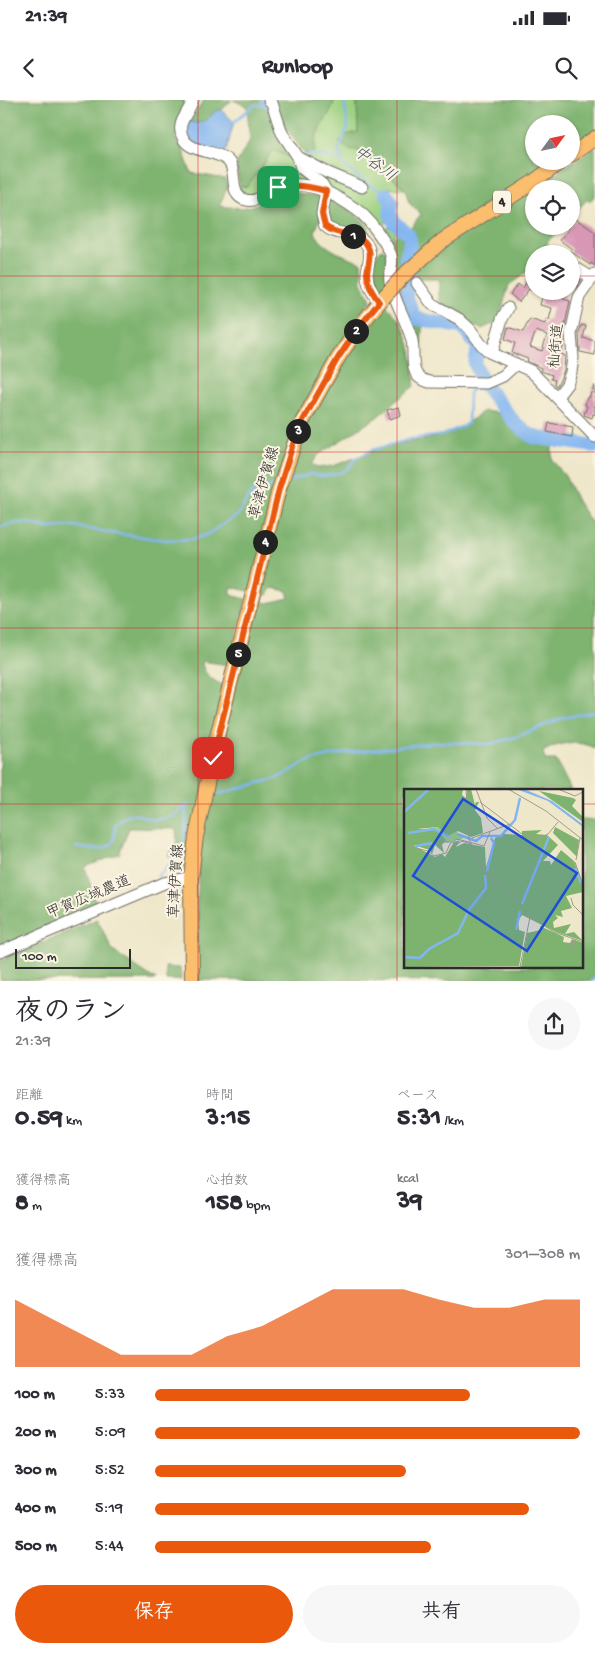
<!DOCTYPE html>
<html lang="ja">
<head>
<meta charset="utf-8">
<style>
	body { margin:0; font-family:"Gochi Hand","Klee One",sans-serif; background:#f7f7f7; color:#2b2b33; height:100vh; display:flex; flex-direction:column; font-size:19px; white-space:nowrap }
	* { box-sizing:border-box; margin:0 }
	p { font-size:16px; color:#7c7c81 }
	.icon { flex:none; width:28px; height:28px; fill:none; stroke:currentColor; stroke-width:2; stroke-linecap:round; stroke-linejoin:round }
	.map { position:relative; height:881px; overflow:hidden }
	.side { display:flex; flex-direction:column; background:#fff; flex:1 }
	.side>* { flex:none }
	.needle { width:32px; rotate:57deg }
	.controls { position:absolute; left:525px; top:15px; display:grid; gap:10px }
	.controls a { display:grid; place-items:center; width:55px; height:55px; border-radius:50%; background:#fff; box-shadow:0 1px 4px #0004; font-size:25px }
	.scale { position:absolute; left:15px; bottom:12px; width:116px; box-sizing:border-box; padding-left:5px; border:2px solid #2b2b2b; border-top:0; font-size:14px; line-height:18px; white-space:nowrap; color:#2b2b2b; -webkit-text-stroke:4px #fcf5e5; paint-order:stroke }
	.pin { position:absolute; display:grid; place-items:center; width:42px; height:42px; color:#fff; margin:-21px; border-radius:10px; box-shadow:0 2px 8px #0006 }
	.km { position:absolute; width:25px; height:25px; margin:-12px; border-radius:50%; background:#222; color:#fff; font-size:14px; line-height:25px; text-align:center }
	.round { display:grid; place-items:center; flex:none; width:52px; height:52px; border-radius:26px; background:#f7f7f7 }
	.summary { display:flex; align-items:center; justify-content:space-between; height:85px; padding:0 15px }
	h1 { font-size:28px; font-weight:700; line-height:38px }
	.figures { display:grid; grid-template-columns:repeat(3,1fr); gap:8px; height:85px; padding:5px 15px }
	.figures div { display:grid; align-content:center }
	.figures b { font-size:25px; font-weight:700 }
	.figures small { font-size:14px; font-weight:400 }
	.figures p { font-size:14px }
	.chart { height:140px; padding:10px 15px }
	.chart p { display:flex; justify-content:space-between }
	.chart svg { width:100%; height:90px; margin-top:5px; fill:#ea580c; opacity:.7 }
	.primary-button { display:flex; gap:10px; margin-top:auto; padding:10px 15px }
	.primary-button a { flex:1; height:58px; border-radius:30px; background:#ea580c; color:#fff; font-size:20px; font-weight:700; line-height:58px; text-align:center }
	.primary-button a+a { background:#f7f7f7; color:#2b2b33 }
	ul { padding:0 15px; list-style:none; font-size:16px }
	li { display:grid; grid-template-columns:80px 60px 1fr; align-items:center; height:38px }
	li i { height:12px; border-radius:6px; background:#ea580c }
	.status { display:flex; justify-content:space-between; align-items:center; height:35px; padding:0 25px; background:#fff; direction:ltr }
	.status svg { height:14px; fill:currentColor }
	header { display:flex; justify-content:space-between; align-items:center; height:65px; padding:0 15px; background:#fff; font-size:22px; font-weight:700 }
	.map>svg:first-child { display:block }
</style>
</head>
<body>
<div class="status"><b>21:39</b><svg viewBox="0 0 49 12"><path d="M0 12V9h3v3zM5 12V6h3v6zM10 12V3h3v9zM15 12V0h3v12zM26 1h20v11H26zM47 4h2v5h-2z"/></svg></div>
<header><svg class="icon" aria-label="back" viewBox="0 0 24 24"><path d="M15 5l-7 7 7 7"/></svg>Runloop<svg class="icon" aria-label="search" viewBox="0 0 24 24"><circle cx="10" cy="10" r="6"/><path d="M15 15l6 6"/></svg></header>
<div class="map">
<svg width="595" height="881" viewBox="0 0 595 881">
	<rect width="100%" height="100%" fill="#fcf5e5"/>
	<filter id="ink" filterUnits="userSpaceOnUse"><feTurbulence type="fractalNoise" baseFrequency=".02" numOctaves="2"/><feDisplacementMap in="SourceGraphic" scale="10" xChannelSelector="R" yChannelSelector="G"/><feConvolveMatrix kernelMatrix="1 2 1 2 8 2 1 2 1" color-interpolation-filters="sRGB"/></filter>
	<filter id="wash" filterUnits="userSpaceOnUse"><feTurbulence type="fractalNoise" baseFrequency=".0096" numOctaves="4" result="noise"/><feDisplacementMap in="SourceGraphic" scale="20" xChannelSelector="R" yChannelSelector="G"/><feGaussianBlur stdDeviation="1.12" result="paint"/><feColorMatrix in="noise" values="0 0 0 0 0 0 0 0 0 0 0 0 0 0 0 0 0 1.4 0 .05"/><feComposite in="paint" operator="in"/></filter>
	<g filter="url(#wash)">
		<rect width="100%" height="100%" fill="#efe7ca"/>
		<g fill="#9ed181" stroke="#647e56">
			<path d="M334 0H357L358 32 349 49 357 50 377 68 392 77 405 89 386 88 391 103 387 107 391 117 380 127 382 129 395 124 398 129 388 141 334 93 333 88C321 79 305 70 304 53L315 52C313 25 331 20 334 0Z"/>
			<path d="M273 50 292 58 294 57 312 82C291 82 271 80 256 96L241 93 238 75H257Z"/>
		</g>
		<g fill="#7eb36f" stroke="#546f4d" fill-rule="evenodd">
			<path d="M0 0H191L184 10 175 38 183 50 191 73 225 79 228 86 219 106C231 107 246 110 257 104 266 100 271 94 281 92 286 91 292 93 297 93 326 96 349 105 368 127L364 139 335 129 329 113 321 116 315 132C322 149 344 155 361 162L362 183 371 200 352 225 386 205C390 210 396 215 399 220 410 237 416 266 414 286L377 317 318 355 312 364 317 368 333 366 389 345 429 339 460 328 484 311 497 313 526 328 541 332 552 341V360L565 376 577 401 595 428V648C579 640 558 642 543 652L545 660H556L571 690 405 691V867H581V720H595V878L593 881 195 880 199 758 188 756H168L177 741 176 729 129 728 119 754 85 767 97 807 0 847ZM231 487 267 495 273 488 287 491 289 498 268 503 254 500 225 586C213 581 202 574 202 561L229 565 246 499 231 495Z"/>
			<path d="M204 0H232L204 27 189 24Z"/>
			<path d="M233 0H270L294 57 292 59 273 50 247 87 240 86 236 64 250 40 247 6Z"/>
			<path d="M272 0H334C331 20 313 25 315 52L304 53 286 28Z"/>
			<path d="M357 0H595V41L571 49V24H534V61H565L544 81 595 48V95L591 100H587L571 116V89H534V126H562L547 142 551 154H534V167L509 185 498 222 481 229 452 214 439 199V179H418L415 171 459 124 442 133 415 156 411 127 421 114 409 103 405 89 392 77 377 68 357 50 349 49 339 43 345 35 358 32Z"/>
			<path d="M399 132 407 148 403 166 391 179 389 141Z"/>
			<path d="M382 149 387 152 388 182 380 192C370 177 368 161 382 149Z"/>
			<path d="M406 182C410 200 409 212 425 223L422 229 421 248 419 249 415 243 396 193Z"/>
			<path d="M97 819 113 851 156 880H0V861Z"/>
			<path d="M165 867 180 868 181 880H166Z"/>
		</g>
		<path fill="#83b6f0" stroke="#57708e" d="M217 10H221L234 22 226 51 219 53 189 41 184 24 188 21C204 27 206 19 217 10Z"/>
		<g fill="none" stroke-linecap="round" stroke-linejoin="round">
			<g stroke="#83b6f0" stroke-width="2.5">
				<path d="M261 0 269 10"/>
				<path d="M234 22 254 5H266"/>
				<path d="M305 55 326 56 341 61 348 69 362 80 386 94"/>
				<path d="M341 60 338 51 348 27 344 0"/>
				<path d="M286 382 311 374 323 376 340 373 349 368 355 359 372 350 412 339 443 335 468 324 469 294 472 289 485 288"/>
				<path d="M0 427 17 423H29L48 428 74 426 110 433 167 440 194 439 206 435 238 415 249 396 254 391 274 385"/>
				<path d="M214 695 278 678 304 663 316 659 345 653 440 642 489 644 516 637 562 618 595 611"/>
				<path d="M76 747C88 749 105 753 114 741L115 726C137 702 142 724 162 719 167 718 173 717 177 714 181 710 184 706 189 705"/>
				<path d="M158 776C172 763 183 751 185 732 186 723 185 715 186 707"/>
				<path d="M592 881 595 877"/>
			</g>
			<path stroke="#83b6f0" stroke-width="14" d="M386 94 392 102 390 113 393 121 408 134 410 139 409 149 406 157 410 182 406 195 415 218 463 228 478 247 475 264 482 280 486 287 515 323 533 337 595 346"/>
		</g>
		<g id="blocks">
			<g fill="#d898b5" fill-rule="evenodd">
				<path d="M576 119 595 132V166L591 163 590 165 570 151 572 149 560 140Z"/>
				<path d="M534 168V191H568L563 199 570 201 564 229 560 241 564 243 561 254 565 256 564 270 560 280 556 286 554 284 555 280 551 279 552 275 541 271V268L527 261 528 259 512 253 515 243 505 239 508 227 523 232 530 219 545 224 546 219 549 220 552 208 540 205 542 197 529 189 519 202 510 194 518 184 523 188ZM536 231 547 235 542 251 530 247Z"/>
				<path d="M571 174 581 180 575 189 571 186Z"/>
				<path d="M581 225 586 226 583 238 595 241V255L580 252 579 234Z"/>
				<path d="M594 285 595 315 593 314 592 318 584 315 587 306 585 305 587 297 589 298Z"/>
				<path d="M399 307 401 315 390 319 387 310Z"/>
				<path d="M549 323 573 327 572 337 547 332Z"/>
			</g>
		</g>
	</g>
	<g filter="url(#ink)">
		<use href="#blocks" fill-opacity="0" stroke="#706d63" stroke-width="1"/>
		<g fill="none" stroke-linecap="round" stroke-linejoin="round">
			<g stroke="#706d63" stroke-width="13">
				<g id="minor">
					<path d="M193 0C189 13 175 23 183 38 191 54 218 49 229 62 238 73 228 96 246 100 259 103 265 92 276 88 304 77 335 94 357 110 368 117 386 142 391 155 394 164 388 172 390 181 394 200 405 218 411 237 415 248 411 261 415 271 417 278 423 280 429 282L487 283 503 276 516 264"/>
					<path d="M269 0 272 3 282 33 298 57 301 68 322 84 326 91 322 114 325 126C337 137 355 131 364 141 374 152 368 161 367 174 367 185 373 193 379 202"/>
					<path d="M298 57 326 72 362 87"/>
					<path d="M571 165 592 178"/>
					<path d="M417 183 432 204 459 219 470 229 481 244 489 252 531 271 595 337"/>
					<path d="M492 253 502 219 508 208"/>
					<path d="M557 297 567 284 571 272 573 258 571 234 579 197 595 174"/>
					<path d="M0 852 164 783 191 777"/>
				</g>
			</g>
			<g stroke="#706d63" stroke-width="16">
				<g id="major">
					<path d="M571 55 595 38"/>
					<path d="M442 141 532 83 562 61"/>
					<path d="M192 881 191 777 196 737 215 645 279 389 301 324 338 258 359 227 383 198"/>
				</g>
			</g>
			<use href="#minor" stroke="#fff" stroke-width="11"/>
			<use href="#major" stroke="#fbbd6e" stroke-width="14"/>
			<g stroke="#706d63" stroke-width="16" stroke-linecap="butt">
				<path id="major-bridge" d="M383 198 405 174 442 141"/>
			</g>
			<use href="#major-bridge" stroke="#fbbd6e" stroke-width="14"/>
		</g>
	</g>
	<g fill="none" stroke-linecap="round" stroke-linejoin="round" filter="url(#ink)">
		<g stroke="#fff" stroke-width="10">
			<path id="route" d="M213 658 279 389 293 344 301 324 338 258 359 227 379 202C373 193 367 185 367 174 368 161 374 152 364 141 355 131 337 137 325 126L322 114 326 91C309 86 295 84 278 87"/>
		</g>
		<use href="#route" stroke="#ea580c" stroke-width="6"/>
	</g>
	<path fill="none" stroke="#d62828" stroke-width="1" stroke-opacity="0.55" d="M198 0V881M397 0V881M0 176H534M571 176H595M0 352H595M0 528H595M0 704H405M581 704H595"/>
	<g text-anchor="middle" dominant-baseline="central" stroke-width="4" stroke-linejoin="round" paint-order="stroke">
		<rect fill="#fcf5e5" stroke="#6a6863" stroke-width="1" x="493" y="90.5" width="18" height="23" rx="4"/>
		<g font-size="14" font-weight="bold" fill="#2b2b2b">
			<text x="502" y="102">4</text>
		</g>
		<g font-size="15" fill="#2b2b2b" stroke="#fcf5e5">
			<text transform="translate(557 246) rotate(-85)">杣街道</text>
			<text transform="translate(265 383) rotate(-74)">草津伊賀線</text>
			<text transform="translate(177 781) rotate(-87)">草津伊賀線</text>
			<text transform="translate(89 798) rotate(-23)">甲賀広域農道</text>
		</g>
		<g font-size="16" font-style="italic" fill="#455566" stroke="#fcf5e5">
			<text transform="translate(374 65) rotate(36)">中谷川</text>
		</g>
	</g>
	<g transform="translate(404 689)">
		<rect width="179" height="179" fill="#efe7ca"/>
		<path d="M34 38 45 45 54 42 53 45 60 49 42 54 33 41H13Z" fill="#9ed181"/>
		<path d="M0 0H59L58 6 62 9 63 0H67L71 16 72 13H75L71 21 77 29 79 44 67 48 54 42 43 47 34 38 13 40 33 41 42 51 38 56 40 64 31 56 28 65 26 61 9 56 31 68 38 65 41 68 50 53 56 51 52 58 60 54 81 58 82 78 91 49 99 45 118 46V42L138 41 132 45 143 46 154 56 139 72H146L147 76 157 61 170 72 179 95V103L162 107 168 119 157 122 159 128 151 126 154 129 149 133 150 139 167 135 161 145 170 143 179 152 152 143 118 126 114 132 115 141 121 143 115 177 0 178ZM135 2 169 9 172 11 168 17 179 28V33ZM151 38 175 51 173 68 149 44ZM136 137 160 148 159 153 166 154 168 150 179 154V178H117L123 144 137 141Z" fill="#7eb36f"/>
		<path d="M112 0H120L148 12 177 34 179 38 144 12Z" fill="#83b6f0"/>
		<path fill="none" stroke="#83b6f0" stroke-width="2.5" d="M0 23 25 0M4 44 30 40 45 48M53 45 72 52 78 47H97L111 31 116 9M12 57 28 54M171 79 177 94M83 82 90 54 87 49M118 115 145 48M112 141 116 122M0 168 16 169 25 160 54 144 65 121 82 99 81 86"/>
		<path fill="none" stroke="#a19c8a" stroke-width="1" d="M62 0 65 50 78 79 126 128 150 143 179 153M72 0 83 29 94 40M104 0 142 22 179 51M154 0 171 7 179 3M76 13 118 45 134 50 144 45 154 33M68 49 106 35M29 53H48L52 56 58 52 67 55M0 56 24 62 30 67 42 64 46 55 53 50 80 57 86 43M172 71 176 49M171 73 179 96M167 109 169 116 179 126M169 151 166 162 172 150M116 178 126 128"/>
		<path fill="#1d4ed8" fill-opacity="0.15" stroke="#1d4ed8" stroke-width="2.5" d="M59 10 173 84 123 162 9 87Z"/>
		<rect width="179" height="179" fill="none" stroke="#2b2b2b" stroke-width="2.5"/>
	</g>
</svg>
<div class="controls">
<a><svg class="needle" viewBox="-14 -14 28 28"><path d="M0-13l5 13h-10z" fill="#e53935"/><path d="M0 13l5-13h-10z" fill="#7c7c81"/></svg></a>
<a><svg class="icon" aria-label="locate" viewBox="0 0 24 24"><circle cx="12" cy="12" r="6"/><path d="M12 2v4M12 18v4M2 12h4M18 12h4"/></svg></a>
<a><svg class="icon" aria-label="layers" viewBox="0 0 24 24"><path d="M12 4l9 5-9 5-9-5zM3 14l9 5 9-5"/></svg></a>
</div>
<div class="scale">100 m</div>
<div class="pin" style="left:278px;top:87px;background:#1e9e55"><svg class="icon" aria-label="arrive" viewBox="0 0 24 24"><path d="M6 21V4h12l-3 4 3 4H6"/></svg></div>
<div class="pin" style="left:213px;top:658px;background:#d93025"><svg class="icon" aria-label="check" viewBox="0 0 24 24"><path d="M5 12l5 5 9-10"/></svg></div>
<b class="km" style="left:353px;top:136px">1</b>
<b class="km" style="left:356px;top:231px">2</b>
<b class="km" style="left:298px;top:331px">3</b>
<b class="km" style="left:265px;top:442px">4</b>
<b class="km" style="left:238px;top:554px">5</b>
</div>
<section class="side">
<div class="summary"><div><h1>夜のラン</h1><p>21:39</p></div><a class="round"><svg class="icon" aria-label="share" viewBox="0 0 24 24"><path d="M12 15V3M7 8l5-5 5 5M5 13v7h14v-7"/></svg></a></div>
<div class="figures">
<div><p>距離</p><b>0.59<small> km</small></b></div>
<div><p>時間</p><b>3:15</b></div>
<div><p>ペース</p><b>5:31<small> /km</small></b></div>
</div>
<div class="figures">
<div><p>獲得標高</p><b>8<small> m</small></b></div>
<div><p>心拍数</p><b>158<small> bpm</small></b></div>
<div><p>kcal</p><b>39</b></div>
</div>
<div class="chart"><p><span>獲得標高</span>301–308 m</p>
<svg viewBox="0 0 160 44" preserveAspectRatio="none"><path d="M0 44V11L10 20L20 29L30 38L40 38L50 38L60 29L70 24L80 15L90 6L100 6L110 6L120 11L130 15L140 15L150 11L160 11V44z"/></svg>
</div>
<ul>
<li><b>100 m</b>5:33<i style="width:74%"></i></li>
<li><b>200 m</b>5:09<i style="width:100%"></i></li>
<li><b>300 m</b>5:52<i style="width:59%"></i></li>
<li><b>400 m</b>5:19<i style="width:88%"></i></li>
<li><b>500 m</b>5:44<i style="width:65%"></i></li>
</ul>
<div class="primary-button"><a>保存</a><a>共有</a></div>
</section>
</body>
</html>
